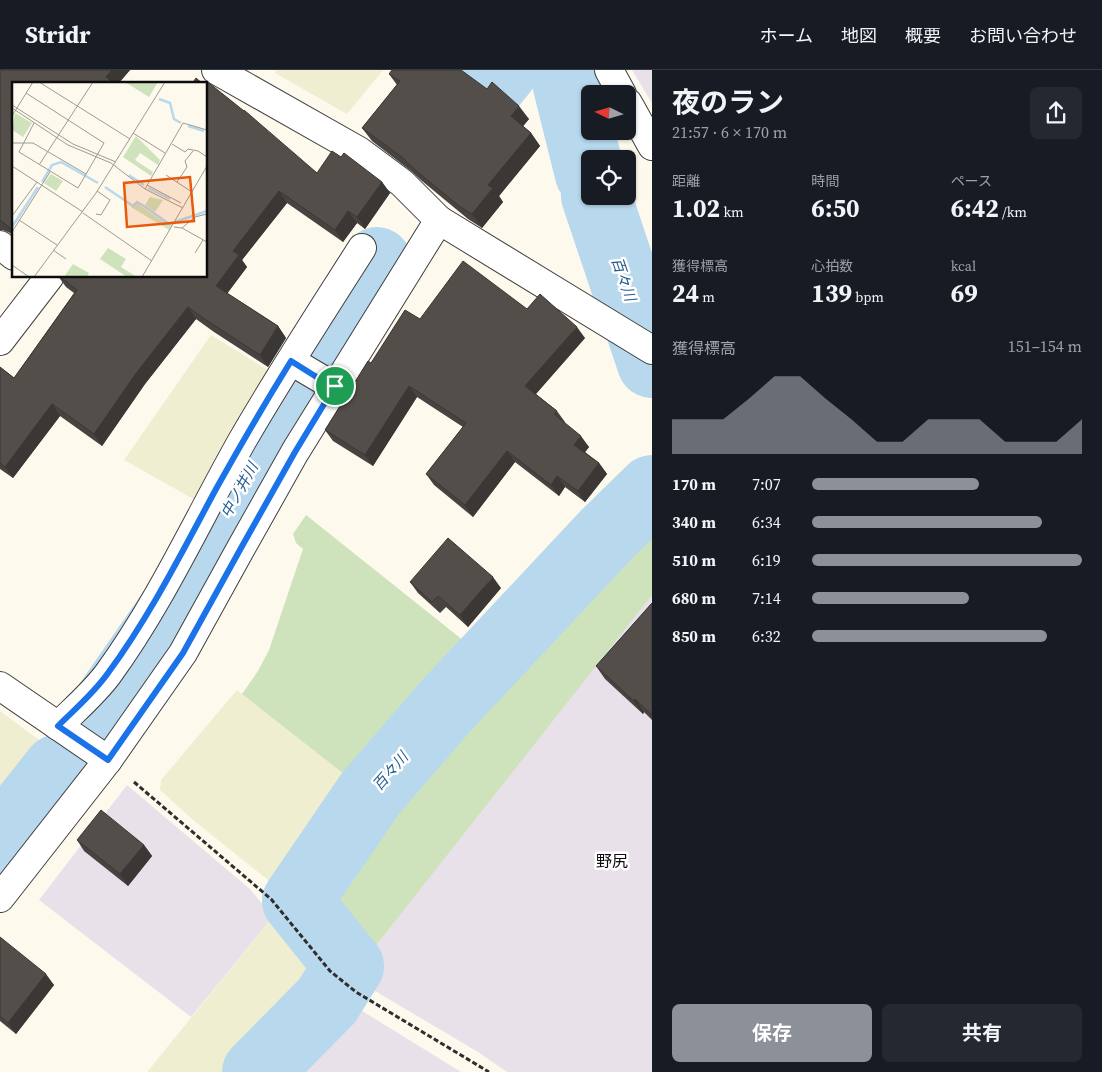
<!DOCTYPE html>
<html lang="ja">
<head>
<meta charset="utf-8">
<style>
	body { margin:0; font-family:"Source Serif 4","Noto Sans JP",serif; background:#242831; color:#f1f3f6; height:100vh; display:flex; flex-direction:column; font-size:19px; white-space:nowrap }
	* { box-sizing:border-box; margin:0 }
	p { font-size:16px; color:#9ea1a6 }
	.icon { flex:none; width:28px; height:28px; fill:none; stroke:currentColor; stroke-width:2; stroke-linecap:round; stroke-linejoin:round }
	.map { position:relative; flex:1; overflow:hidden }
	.panel { display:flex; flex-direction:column; background:#171b24; width:450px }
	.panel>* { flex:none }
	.needle { width:32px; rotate:275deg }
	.tools { position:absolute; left:581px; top:15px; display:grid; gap:10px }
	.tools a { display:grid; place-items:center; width:55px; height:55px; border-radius:8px; background:#171b24; box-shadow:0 1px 4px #0004; font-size:25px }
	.pin { position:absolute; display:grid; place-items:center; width:42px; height:42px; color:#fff; margin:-21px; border:2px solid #fff; border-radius:50%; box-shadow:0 1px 5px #0007 }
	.round { display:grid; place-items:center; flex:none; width:52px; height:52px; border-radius:8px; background:#242831 }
	.head { display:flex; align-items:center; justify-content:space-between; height:85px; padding:0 20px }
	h1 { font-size:28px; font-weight:700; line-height:38px }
	.metrics { display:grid; grid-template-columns:repeat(3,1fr); gap:8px; height:85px; padding:5px 20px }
	.metrics div { display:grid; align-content:center }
	.metrics b { font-size:25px; font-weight:700 }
	.metrics small { font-size:14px; font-weight:400 }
	.metrics p { font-size:14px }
	.chart { height:140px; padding:10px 20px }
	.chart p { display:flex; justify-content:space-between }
	.chart svg { width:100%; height:90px; margin-top:5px; fill:#8c9099; opacity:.7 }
	.primary-button { display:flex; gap:10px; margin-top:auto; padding:10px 20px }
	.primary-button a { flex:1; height:58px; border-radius:8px; background:#8c9099; color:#fff; font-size:20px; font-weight:700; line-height:58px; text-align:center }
	.primary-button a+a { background:#242831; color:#f1f3f6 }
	ul { padding:0 20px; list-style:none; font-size:16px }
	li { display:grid; grid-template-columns:80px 60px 1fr; align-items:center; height:38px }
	li i { height:12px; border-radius:6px; background:#8c9099 }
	header { display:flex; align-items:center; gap:30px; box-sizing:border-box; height:70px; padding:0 25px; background:#171b24; border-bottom:1px solid #363941 }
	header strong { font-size:24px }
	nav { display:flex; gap:28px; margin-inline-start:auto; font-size:18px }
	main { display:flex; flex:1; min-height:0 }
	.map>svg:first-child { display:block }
</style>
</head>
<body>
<header>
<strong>Stridr</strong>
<nav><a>ホーム</a><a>地図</a><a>概要</a><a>お問い合わせ</a></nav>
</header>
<main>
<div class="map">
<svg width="652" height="1002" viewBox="0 0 652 1002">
	<rect width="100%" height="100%" fill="#fdfaed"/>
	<g fill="#e9e1ea">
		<path d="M632 0H652V33Z"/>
		<path d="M652 519V1002H507L478 982 370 918 374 878Z"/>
		<path d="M127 715 250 819 273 847 191 947 39 830Z"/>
		<path d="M345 927 351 934 461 1002H271Z"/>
	</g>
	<g fill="#f0eed0">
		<path d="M277 0H383L347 44 275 3Z"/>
		<path d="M211 265 271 302 195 430 124 390Z"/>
		<path d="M237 620 354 712 283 822 193 750 160 720 161 710Z"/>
		<path d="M0 641 39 670 22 694 18 713 0 735Z"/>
		<path d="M273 847 321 914 235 1002H147Z"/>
	</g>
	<g fill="#cee3bb">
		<path d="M652 436V525L374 878 370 918 356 912 358 888 313 832 389 724Z"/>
		<path d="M306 445 469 575 354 712 242 624 258 601 269 580 303 479 296 473 293 464Z"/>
	</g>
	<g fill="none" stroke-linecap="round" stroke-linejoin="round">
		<g stroke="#b8d8ee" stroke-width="70">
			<path d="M564 0 590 104"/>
			<path d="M476 33 503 0"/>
			<path d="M596 126 652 293"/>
			<path d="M99 647 185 523 245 408 377 192"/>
			<path d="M0 772 58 699"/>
			<path d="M257 1002 327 931 349 896 297 831 370 724 445 637 606 465 652 420"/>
		</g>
		<g stroke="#3f3f3f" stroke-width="30">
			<g id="minor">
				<path d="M216 0 359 81 402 113 439 150 652 280"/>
				<path d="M609 0 622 24"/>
				<path d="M628 33 652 76"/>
				<path d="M0 175 14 186"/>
				<path d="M0 271 50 206"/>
				<path d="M291 291 335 317"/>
				<path d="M0 616 108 690"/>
				<path d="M58 656C75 639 94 623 108 604 161 531 198 449 242 371 280 305 322 241 362 178"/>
				<path d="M0 828 108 690 183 583 241 478 295 382 439 150"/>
			</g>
		</g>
		<path stroke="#2e2e2e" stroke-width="3" stroke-dasharray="5 2.5" stroke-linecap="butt" d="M134 712 271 829 330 901 356 922 489 1002"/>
		<use href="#minor" stroke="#fff" stroke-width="28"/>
	</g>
	<g fill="#474340">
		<path d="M0 0H130L118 14H14V166L10 163 3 160H0Z"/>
		<path d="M389 4 529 49 523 56 531 63 540 76 499 126 503 132 482 158 468 149 422 111 411 101 372 71 362 58 397 15Z"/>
		<path d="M206 17 317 103 341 87 382 112 390 123 365 159 357 153 343 172 287 133 242 190 247 197 227 223 278 256 286 268 268 297 214 262 196 249 145 314 102 376 60 346 13 408 0 399V297L14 308 74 223 66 217 58 206H206Z"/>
		<path d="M527 239 585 268 536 324 557 341 565 352 564 353 589 377 585 382 599 393 607 404 585 432 565 417 559 426 515 392 473 447 434 415 426 404 463 357 417 327 373 396 333 371 325 360 371 293 420 249Z"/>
		<path d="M410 512 501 518 468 557 446 537 440 543 418 523Z"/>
		<path d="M652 533V650L644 642 643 644 605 609 596 596Z"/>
		<path d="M77 770 144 775 152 786 128 816 84 781Z"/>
		<path d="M0 867 54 915 16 964 0 951Z"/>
	</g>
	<g fill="#3a3734">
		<path d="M112 0H130L118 14H110L106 7Z"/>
		<path d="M519 36 529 49 520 60 511 46Z"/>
		<path d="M531 63 540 76 499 126 503 132 482 158 472 144 488 115Z"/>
		<path d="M382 112 390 123 365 159 357 147Z"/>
		<path d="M279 121 287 133 242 190 247 197 224 228 216 216 233 181Z"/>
		<path d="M348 141 357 153 343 172 335 160Z"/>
		<path d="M188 237 196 249 145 314 102 376 94 364 137 302Z"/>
		<path d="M278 256 286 268 268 297 260 285Z"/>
		<path d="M577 257 585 268 533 327 525 316Z"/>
		<path d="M409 316 417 327 373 396 365 385Z"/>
		<path d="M52 334 60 346 13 408 5 397Z"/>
		<path d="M581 366 589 377 582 386 574 375Z"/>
		<path d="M507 381 515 392 473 447 465 435Z"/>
		<path d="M599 393 607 404 585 432 578 421Z"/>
		<path d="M557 406 565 417 559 426 551 415Z"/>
		<path d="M493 507 501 518 468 557 460 545Z"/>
		<path d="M635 629 644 642 643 644 634 631Z"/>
		<path d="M144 775 152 786 128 816 120 804Z"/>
		<path d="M46 904 54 915 16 964 8 953Z"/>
	</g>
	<g fill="#534e4a" stroke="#3a3734">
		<path d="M0 0H112L106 7 115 14H14V161L0 150Z"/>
		<path d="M392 0H461L487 19 492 12 519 36 511 46 531 63 488 115 493 118 472 144 459 136 413 98 402 87 362 58 400 11 389 4Z"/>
		<path d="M196 8 203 14H192Z"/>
		<path d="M209 13 244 41V40L317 103 332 81 341 87 344 83 382 112 357 147 348 141 335 160 279 121 233 181 239 185 216 216 278 256 260 285 206 250 188 237 137 302 94 364 52 334 5 397 0 393V297L14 308 77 220 59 206H206V17Z"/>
		<path d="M463 191 527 239 540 224 577 257 525 316 557 341 554 344 581 366 574 375 599 393 578 421 557 406 551 415 507 381 465 435 426 404 466 353 409 316 365 385 325 360 368 291 371 293 405 240 420 249Z"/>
		<path d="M448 468 493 507 460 545 438 526 432 532 410 512Z"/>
		<path d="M652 533V645L635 629 634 631 596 596Z"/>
		<path d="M101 740 144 775 120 804 77 770Z"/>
		<path d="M0 867 46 904 8 953 0 946Z"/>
	</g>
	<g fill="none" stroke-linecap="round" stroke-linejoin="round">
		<g stroke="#fff" stroke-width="10">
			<path id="route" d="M291 291 315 306 335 316 295 382 241 478 183 583 108 690 58 656C75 639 94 623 108 603 150 546 182 482 216 419 240 376 265 333 291 291Z"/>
		</g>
		<use href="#route" stroke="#1a73e8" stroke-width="6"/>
	</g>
	<g text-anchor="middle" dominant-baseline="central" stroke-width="5" stroke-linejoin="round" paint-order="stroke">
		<g font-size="15" font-style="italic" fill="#245d8f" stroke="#fff">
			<text transform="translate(624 209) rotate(71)">百々川</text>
			<text transform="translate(239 420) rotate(-61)">中ノ井川</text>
			<text transform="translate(390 701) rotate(-49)">百々川</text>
		</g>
		<g font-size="16" fill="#0c0c0c" stroke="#fff">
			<text x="612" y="791">野尻</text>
		</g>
	</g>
	<g transform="translate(12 12)">
		<rect width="195" height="195" fill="#fdfaed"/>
		<path d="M113 0H146L137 15ZM3 31 20 41 11 55 0 48ZM124 54 148 78 146 83 128 71 123 78 141 90 139 94 111 75ZM39 92 51 99 44 109 32 101ZM138 115 151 118 143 130 133 123ZM125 121 154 142 160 143 157 148 119 125ZM96 166 114 177 109 185 125 195H115L88 177ZM61 182 77 191 75 195H52Z" fill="#cee3bb"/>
		<path fill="none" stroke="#b8d8ee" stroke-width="2.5" d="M147 17 158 21 162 37 169 41M176 44 192 49M117 93 132 103M30 100 40 83 49 80 86 101M93 105 121 124 125 120 132 124 157 142 195 129M136 106 158 117M0 145 26 105"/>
		<path fill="none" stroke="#9d9b93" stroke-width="1" d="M27 0 118 57M14 11 92 61 66 106 7 70 22 41M0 23 61 62 104 80M0 26 56 63 99 81 133 107 171 126M0 34 21 0M121 51 153 71M0 61H21L74 92M160 62 173 70 176 67 186 69 195 75M27 83 81 0M0 84 71 130M154 93 180 110M165 100 175 85 173 79 181 69M135 103 169 121M133 107 171 41 195 48M71 131 140 179M84 132 89 133 98 118 85 109M0 134 25 100M7 138 45 163M162 145 170 146 195 160M170 146 183 135 195 132M0 150 38 90M41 168 54 177M183 171 191 158M0 183 17 195M22 195 84 111 153 0M130 195 195 84"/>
		<path fill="#e8590c" fill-opacity="0.15" stroke="#e8590c" stroke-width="2.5" d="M178 95 182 139 115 145 112 101Z"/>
		<rect width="195" height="195" fill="none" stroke="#0c0c0c" stroke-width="2.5"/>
	</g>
</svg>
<div class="tools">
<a><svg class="needle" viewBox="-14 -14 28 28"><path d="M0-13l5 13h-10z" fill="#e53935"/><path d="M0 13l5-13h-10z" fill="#9ea1a6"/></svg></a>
<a><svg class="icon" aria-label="locate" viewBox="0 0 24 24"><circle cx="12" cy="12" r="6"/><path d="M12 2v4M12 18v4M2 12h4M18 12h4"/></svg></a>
</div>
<div class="pin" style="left:335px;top:316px;background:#1e9e55"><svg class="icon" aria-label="arrive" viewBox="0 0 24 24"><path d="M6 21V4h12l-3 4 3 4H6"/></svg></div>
</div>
<section class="panel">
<div class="head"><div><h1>夜のラン</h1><p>21:57 · 6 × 170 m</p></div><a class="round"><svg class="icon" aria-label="share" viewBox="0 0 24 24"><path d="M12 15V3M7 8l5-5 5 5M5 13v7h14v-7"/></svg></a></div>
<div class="metrics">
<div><p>距離</p><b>1.02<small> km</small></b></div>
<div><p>時間</p><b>6:50</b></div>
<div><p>ペース</p><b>6:42<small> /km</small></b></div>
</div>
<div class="metrics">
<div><p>獲得標高</p><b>24<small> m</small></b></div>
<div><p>心拍数</p><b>139<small> bpm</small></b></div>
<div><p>kcal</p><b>69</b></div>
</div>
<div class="chart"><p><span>獲得標高</span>151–154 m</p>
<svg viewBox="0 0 160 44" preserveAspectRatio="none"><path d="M0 44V27L10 27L20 27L30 17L40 6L50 6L60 17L70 27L80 38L90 38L100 27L110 27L120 27L130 38L140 38L150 38L160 27V44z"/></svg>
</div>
<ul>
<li><b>170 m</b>7:07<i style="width:62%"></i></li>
<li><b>340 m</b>6:34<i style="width:85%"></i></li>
<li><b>510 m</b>6:19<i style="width:100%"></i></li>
<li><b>680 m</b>7:14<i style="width:58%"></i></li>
<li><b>850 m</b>6:32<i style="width:87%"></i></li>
</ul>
<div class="primary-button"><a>保存</a><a>共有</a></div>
</section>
</main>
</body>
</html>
